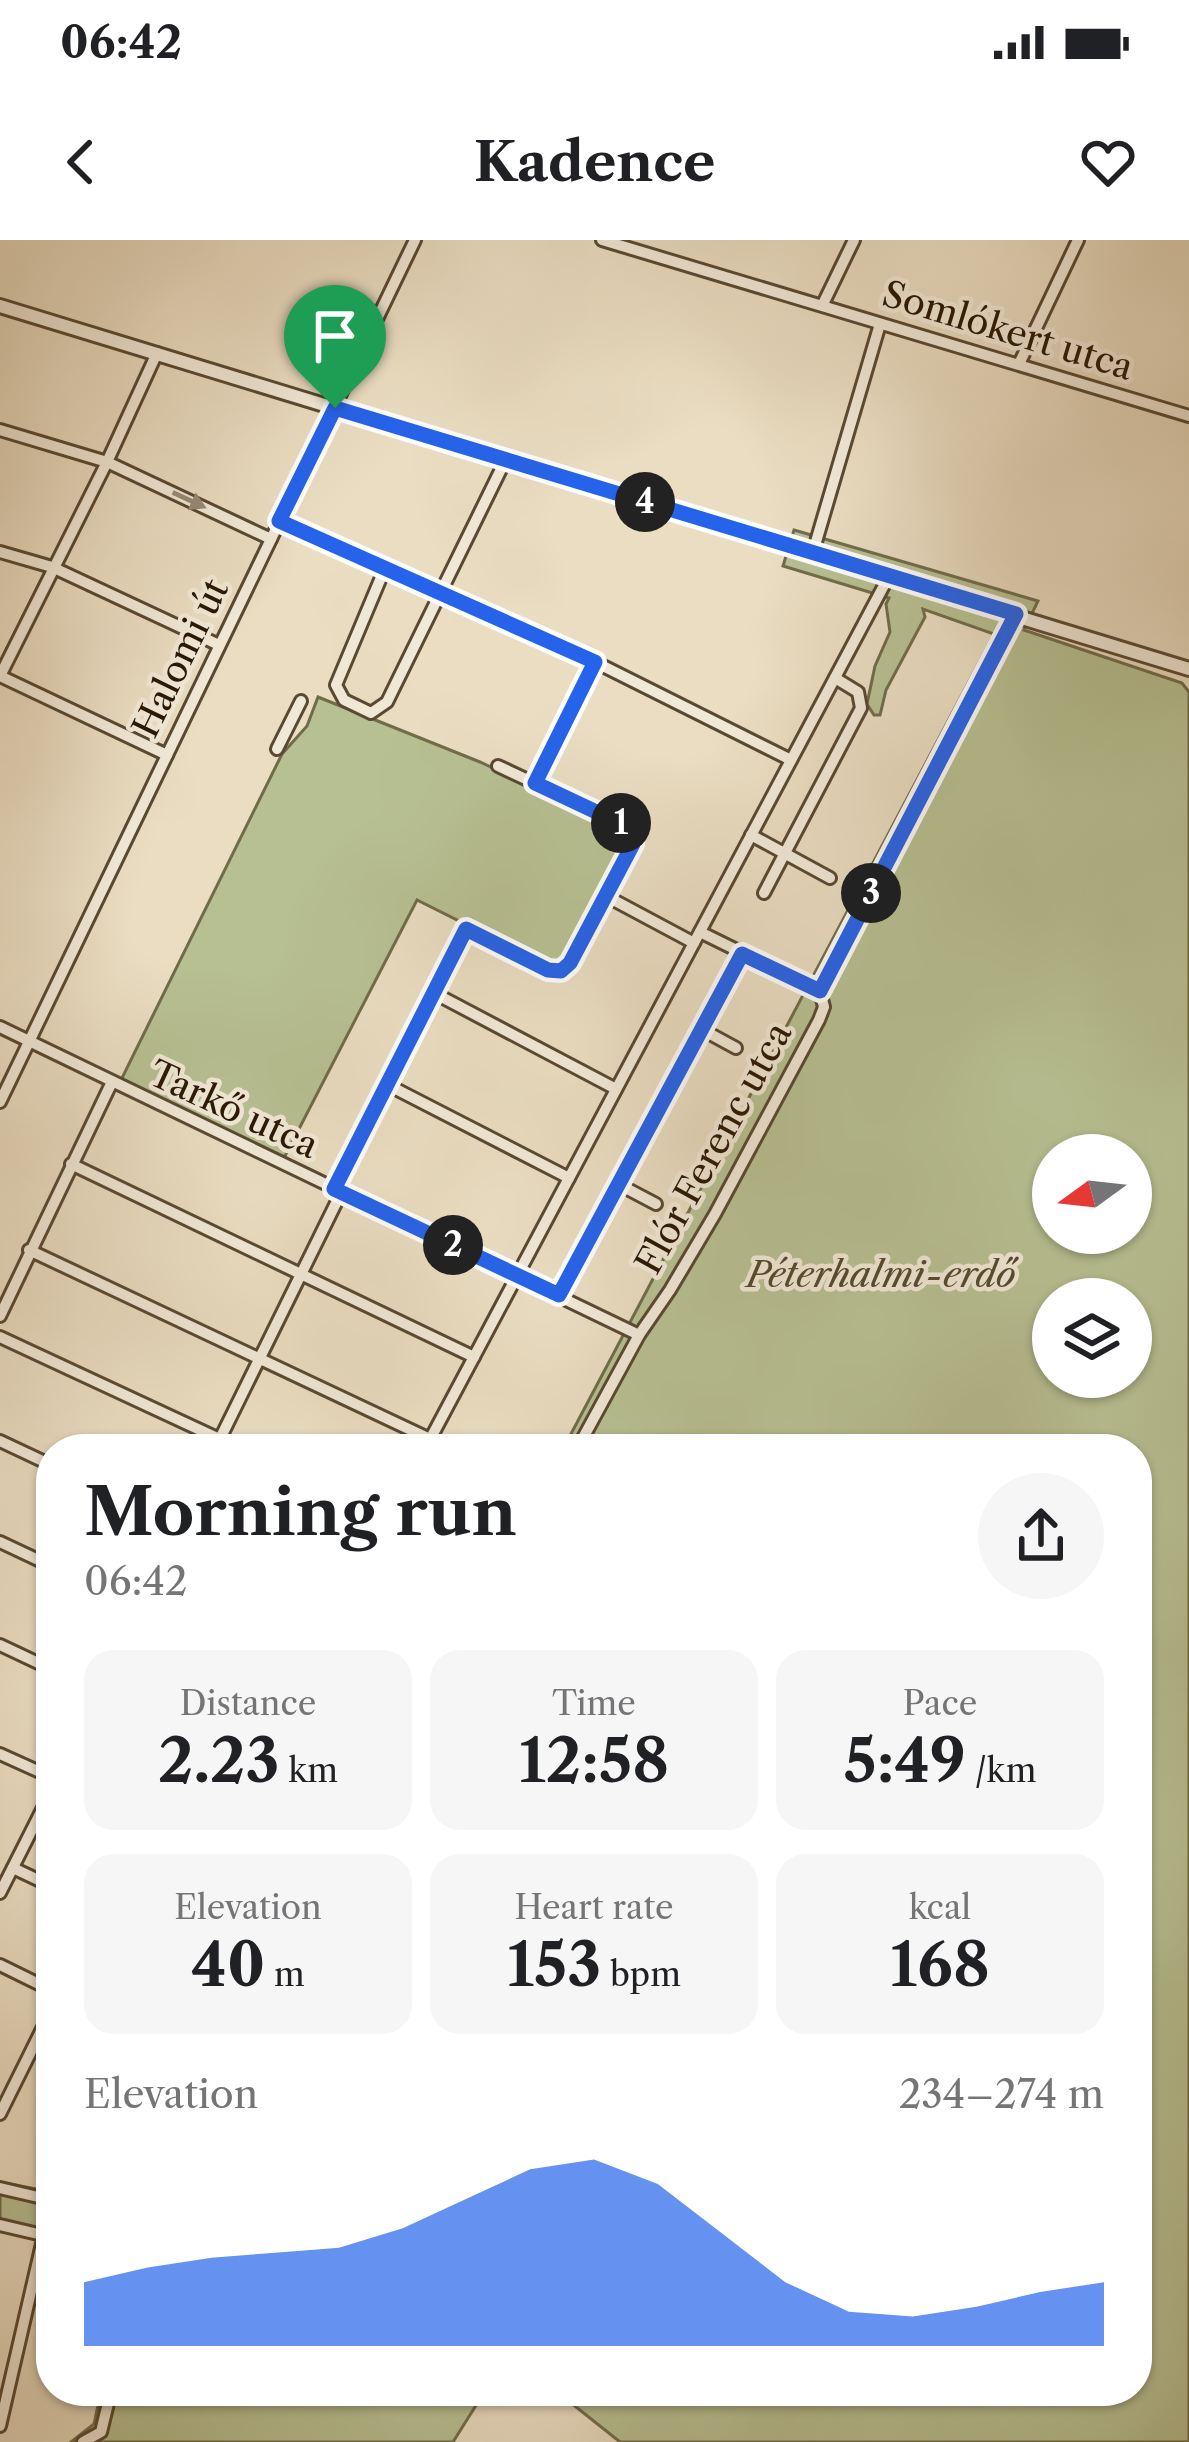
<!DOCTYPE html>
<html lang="en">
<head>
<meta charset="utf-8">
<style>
	body { margin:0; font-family:"Libre Caslon Text",serif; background:#f6f6f6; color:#202124; height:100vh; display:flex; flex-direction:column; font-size:45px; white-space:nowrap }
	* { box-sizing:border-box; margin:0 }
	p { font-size:39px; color:#757577 }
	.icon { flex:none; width:66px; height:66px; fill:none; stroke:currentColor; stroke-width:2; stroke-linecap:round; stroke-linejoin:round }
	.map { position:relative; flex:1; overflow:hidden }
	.panel { position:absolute; left:36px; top:1194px; width:1116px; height:972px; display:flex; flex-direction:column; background:#fff; border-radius:48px; box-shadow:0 3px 9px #0004 }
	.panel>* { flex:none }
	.needle { width:78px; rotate:255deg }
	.fabs { position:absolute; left:1032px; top:894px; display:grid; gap:24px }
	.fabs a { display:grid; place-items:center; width:120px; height:120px; border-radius:50%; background:#fff; box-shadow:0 3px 9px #0004; font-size:60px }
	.pin { position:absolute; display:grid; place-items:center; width:102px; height:102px; color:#fff; margin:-123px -51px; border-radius:50% 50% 50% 0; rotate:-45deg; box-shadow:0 0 12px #0007 }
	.pin .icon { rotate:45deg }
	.km { position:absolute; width:60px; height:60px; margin:-30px; border-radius:50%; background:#222; color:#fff; font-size:33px; line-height:60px; text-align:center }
	.round { display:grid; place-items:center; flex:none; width:126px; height:126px; border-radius:63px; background:#f6f6f6 }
	.overview { display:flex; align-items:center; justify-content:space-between; height:204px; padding:0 48px }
	h1 { font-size:66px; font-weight:700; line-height:90px }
	.metrics { display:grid; grid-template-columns:repeat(3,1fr); gap:18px; height:204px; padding:12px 48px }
	.metrics div { display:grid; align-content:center; border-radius:30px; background:#f6f6f6; text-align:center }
	.metrics b { font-size:60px; font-weight:700 }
	.metrics small { font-size:33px; font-weight:400 }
	.metrics p { font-size:33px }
	.chart { height:336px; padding:24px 48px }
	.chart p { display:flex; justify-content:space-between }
	.chart svg { width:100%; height:216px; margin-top:12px; fill:#2563eb; opacity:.7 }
	.status { display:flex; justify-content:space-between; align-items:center; height:84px; padding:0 60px; background:#fff; direction:ltr }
	.status svg { height:33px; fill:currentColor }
	header { display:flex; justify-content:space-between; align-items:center; height:156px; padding:0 48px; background:#fff; font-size:54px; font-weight:700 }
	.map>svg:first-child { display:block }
</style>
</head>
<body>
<div class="status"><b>06:42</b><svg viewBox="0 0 49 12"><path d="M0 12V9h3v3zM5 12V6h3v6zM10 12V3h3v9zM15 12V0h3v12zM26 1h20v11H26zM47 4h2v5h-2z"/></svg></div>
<header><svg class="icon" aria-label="back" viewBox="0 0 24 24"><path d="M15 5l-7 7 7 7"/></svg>Kadence<svg class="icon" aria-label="heart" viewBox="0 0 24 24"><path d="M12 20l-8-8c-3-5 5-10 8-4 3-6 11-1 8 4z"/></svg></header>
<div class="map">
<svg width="1189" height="2202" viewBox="0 0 1189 2202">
	<rect width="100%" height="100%" fill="#eaddc2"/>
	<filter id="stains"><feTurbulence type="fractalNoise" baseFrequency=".00167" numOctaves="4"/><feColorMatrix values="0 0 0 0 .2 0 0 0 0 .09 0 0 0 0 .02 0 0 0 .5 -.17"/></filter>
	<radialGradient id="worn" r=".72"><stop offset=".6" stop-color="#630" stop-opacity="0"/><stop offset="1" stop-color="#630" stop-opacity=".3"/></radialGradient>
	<g fill="#b7c093" stroke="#706c4a" stroke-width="3" fill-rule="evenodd">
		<path d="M794 290 1038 361 1024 390 1182 443 1189 452V2202H620L556 2151H1137V1209H563L994 394 923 369 925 377 886 450 880 475H874L867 464 875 426 890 392 886 364 889 358 783 326ZM1053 915H1131V993H1053ZM1053 1059H1131V1137H1053Z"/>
		<path d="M318 457 480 522 622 588 629 600 560 727H551L417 660 284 918 121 840 282 514 307 486Z"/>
		<path d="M0 1942 51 1952V2003L0 1991Z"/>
		<path d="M101 2151H485L453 2202H71L94 2184Z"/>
	</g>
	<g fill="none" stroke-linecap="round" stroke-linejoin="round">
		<g stroke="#594932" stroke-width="16">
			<g id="minor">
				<path d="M602 0 1189 176"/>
				<path d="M823 64 854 0"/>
				<path d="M157 113 107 222 0 436 167 515"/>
				<path d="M1019 124 1078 0"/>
				<path d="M0 190 107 222 271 299"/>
				<path d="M279 281 595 422 791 520"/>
				<path d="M0 312 52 327 219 405"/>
				<path d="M813 312 880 84"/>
				<path d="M385 328 336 445 344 460 371 473 387 462 506 219"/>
				<path d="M277 509 301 461"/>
				<path d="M535 543 595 422"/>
				<path d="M751 595 830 638"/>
				<path d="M764 653 861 468 858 452 835 438"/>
				<path d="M606 656 694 703"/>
				<path d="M700 692 820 751"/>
				<path d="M434 753 616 849"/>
				<path d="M0 787 639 1095"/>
				<path d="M701 789 736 808"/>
				<path d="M388 845 569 938"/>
				<path d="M0 862 415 0"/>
				<path d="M71 924 474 1117"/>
				<path d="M618 944 656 964"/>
				<path d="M333 949 466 689 548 730 561 731 570 723 633 604 626 586 498 526"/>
				<path d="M29 1010 430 1199"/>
				<path d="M559 1055 741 714"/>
				<path d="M0 1076 111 844"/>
				<path d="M0 1097 241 1209"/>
				<path d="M0 1201 51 1225"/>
				<path d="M215 1209 341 953"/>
				<path d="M425 1209 889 336"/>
				<path d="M577 1209 639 1095 670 1050 715 974 819 780 824 767 820 751 1016 374"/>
				<path d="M0 1302 51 1326"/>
				<path d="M0 1405 51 1429"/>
				<path d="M0 1514 51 1537"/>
				<path d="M13 1628 51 1646"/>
				<path d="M0 1653 51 1552"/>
				<path d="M0 1725 51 1750"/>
				<path d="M0 1874 51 1771"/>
				<path d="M0 1948 51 1960"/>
				<path d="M0 1985 51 1997"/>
				<path d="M0 2186 44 1995"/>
				<path d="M83 2202 101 2192 111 2151"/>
			</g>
		</g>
		<g stroke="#594932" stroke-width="18">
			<path id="tertiary" d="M0 66 1189 429"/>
		</g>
		<use href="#minor" stroke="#f1e9d7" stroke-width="10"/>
		<use href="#tertiary" stroke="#f1e9d7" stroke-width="12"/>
	</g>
	<defs><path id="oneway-solid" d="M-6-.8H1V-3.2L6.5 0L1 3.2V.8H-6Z" transform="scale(3)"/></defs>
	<use fill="#978b77" href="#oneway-solid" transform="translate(189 260) rotate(25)"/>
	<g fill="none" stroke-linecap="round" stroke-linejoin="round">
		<g stroke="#fff" stroke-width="24">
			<path id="route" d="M335 168 1016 374 820 751 742 714 559 1055 334 949 466 689 548 730 561 731 570 723 633 604 626 586 535 543 595 422 279 281Z"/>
		</g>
		<use href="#route" stroke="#2563eb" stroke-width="15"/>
	</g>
	<g text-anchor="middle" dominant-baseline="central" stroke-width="9" stroke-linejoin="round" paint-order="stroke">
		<g font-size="36" fill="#291802" stroke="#f1e9d7">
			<text transform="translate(1008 90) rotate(17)">Somlókert utca</text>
			<text transform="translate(180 418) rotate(-64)">Halomi út</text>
			<text transform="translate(234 869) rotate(25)">Tarkő utca</text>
			<text transform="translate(713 908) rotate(-61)">Flór Ferenc utca</text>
		</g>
		<g font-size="36" font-style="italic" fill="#544a2e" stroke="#f1e9d7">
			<text x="881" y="1034">Péterhalmi-erdő</text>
		</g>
	</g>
	<rect width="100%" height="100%" filter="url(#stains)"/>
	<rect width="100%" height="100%" fill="url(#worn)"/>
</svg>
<div class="fabs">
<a><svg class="needle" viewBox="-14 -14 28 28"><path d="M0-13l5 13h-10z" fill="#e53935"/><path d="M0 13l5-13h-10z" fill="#757577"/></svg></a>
<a><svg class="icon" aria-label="layers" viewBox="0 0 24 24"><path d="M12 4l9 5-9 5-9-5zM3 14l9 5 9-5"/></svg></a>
</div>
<div class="pin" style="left:335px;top:168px;background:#1e9e55"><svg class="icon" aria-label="arrive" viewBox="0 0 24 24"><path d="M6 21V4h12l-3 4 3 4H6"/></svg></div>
<b class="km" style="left:621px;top:583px">1</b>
<b class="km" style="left:453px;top:1005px">2</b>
<b class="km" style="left:871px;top:653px">3</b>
<b class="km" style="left:645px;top:262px">4</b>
<section class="panel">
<div class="overview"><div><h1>Morning run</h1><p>06:42</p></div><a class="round"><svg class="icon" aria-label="share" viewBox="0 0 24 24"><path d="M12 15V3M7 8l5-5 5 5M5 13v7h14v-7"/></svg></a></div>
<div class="metrics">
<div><p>Distance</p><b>2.23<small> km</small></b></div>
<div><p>Time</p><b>12:58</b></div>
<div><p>Pace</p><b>5:49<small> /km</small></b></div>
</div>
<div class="metrics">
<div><p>Elevation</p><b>40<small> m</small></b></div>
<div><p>Heart rate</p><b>153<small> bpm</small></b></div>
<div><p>kcal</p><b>168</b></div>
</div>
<div class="chart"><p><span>Elevation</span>234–274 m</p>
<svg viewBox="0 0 160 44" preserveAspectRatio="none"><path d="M0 44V31L10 28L20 26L30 25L40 24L50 20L60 14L70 8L80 6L90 11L100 21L110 31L120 37L130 38L140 36L150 33L160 31V44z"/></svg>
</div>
</section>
</div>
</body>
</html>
